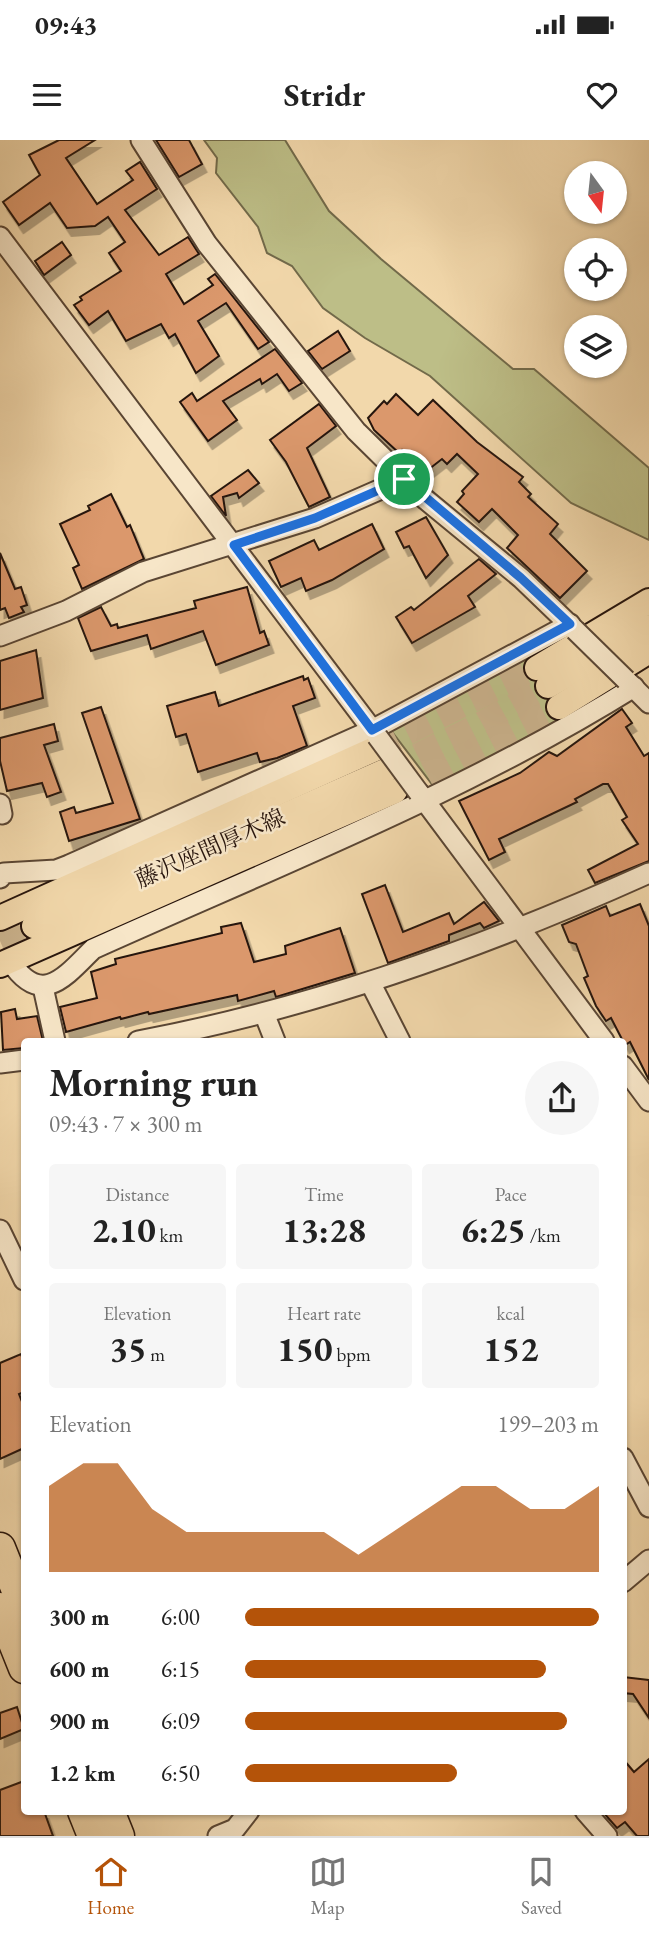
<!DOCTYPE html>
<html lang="en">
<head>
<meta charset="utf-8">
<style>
	body { margin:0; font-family:"EB Garamond","Noto Serif JP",serif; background:#f6f6f6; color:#222; height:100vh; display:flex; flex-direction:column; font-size:26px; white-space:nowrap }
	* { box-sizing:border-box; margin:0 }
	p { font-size:23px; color:#767676 }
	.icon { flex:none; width:38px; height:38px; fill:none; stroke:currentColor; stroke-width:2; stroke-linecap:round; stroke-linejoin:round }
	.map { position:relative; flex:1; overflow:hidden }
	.side { position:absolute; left:21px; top:898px; width:606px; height:777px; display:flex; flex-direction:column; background:#fff; border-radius:7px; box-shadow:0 2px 5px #0004 }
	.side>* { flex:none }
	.needle { width:46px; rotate:165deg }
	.controls { position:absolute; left:564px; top:21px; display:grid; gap:14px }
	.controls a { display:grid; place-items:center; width:63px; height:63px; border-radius:50%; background:#fff; box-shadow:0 2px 5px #0004; font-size:35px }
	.pin { position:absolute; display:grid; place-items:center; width:60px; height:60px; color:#fff; margin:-30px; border:4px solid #fff; border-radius:50%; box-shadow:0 2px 7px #0007 }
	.round { display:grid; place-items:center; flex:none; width:74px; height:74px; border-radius:37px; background:#f6f6f6 }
	.head { display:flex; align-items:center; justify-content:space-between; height:119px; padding:0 28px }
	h1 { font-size:38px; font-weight:700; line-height:52px }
	.stats { display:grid; grid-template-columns:repeat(3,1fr); gap:10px; height:119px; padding:7px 28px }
	.stats div { display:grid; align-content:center; border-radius:7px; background:#f6f6f6; text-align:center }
	.stats b { font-size:35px; font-weight:700 }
	.stats small { font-size:19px; font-weight:400 }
	.stats p { font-size:19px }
	.chart { height:196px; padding:14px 28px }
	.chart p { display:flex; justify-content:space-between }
	.chart svg { width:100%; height:126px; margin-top:7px; fill:#b45309; opacity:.7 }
	ul { padding:0 28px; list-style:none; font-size:23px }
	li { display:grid; grid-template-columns:112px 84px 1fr; align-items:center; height:52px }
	li i { height:18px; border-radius:9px; background:#b45309 }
	.status { display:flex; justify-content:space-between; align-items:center; height:49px; padding:0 35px; background:#fff; direction:ltr }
	.status svg { height:19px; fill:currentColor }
	header { display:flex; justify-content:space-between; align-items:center; height:91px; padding:0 28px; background:#fff; font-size:32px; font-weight:700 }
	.tabs { display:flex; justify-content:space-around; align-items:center; height:98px; border-top:2px solid #e0e0e0; background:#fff; font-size:19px; color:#767676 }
	.tabs a { display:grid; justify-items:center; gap:4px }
	.tabs .current { color:#b45309 }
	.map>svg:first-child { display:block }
</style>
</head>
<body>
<div class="status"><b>09:43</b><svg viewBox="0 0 49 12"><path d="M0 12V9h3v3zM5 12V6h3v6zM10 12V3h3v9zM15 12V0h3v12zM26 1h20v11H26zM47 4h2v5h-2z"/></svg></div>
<header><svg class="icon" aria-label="menu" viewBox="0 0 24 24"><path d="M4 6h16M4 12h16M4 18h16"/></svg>Stridr<svg class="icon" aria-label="heart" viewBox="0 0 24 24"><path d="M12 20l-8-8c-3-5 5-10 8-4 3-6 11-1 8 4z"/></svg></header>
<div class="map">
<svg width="649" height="1696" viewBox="0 0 649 1696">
	<defs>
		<filter id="shadow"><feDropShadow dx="4.5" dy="8" stdDeviation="0" flood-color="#0004"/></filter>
	</defs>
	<rect width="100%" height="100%" fill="#f2d8ab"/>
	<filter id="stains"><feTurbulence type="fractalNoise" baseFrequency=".00286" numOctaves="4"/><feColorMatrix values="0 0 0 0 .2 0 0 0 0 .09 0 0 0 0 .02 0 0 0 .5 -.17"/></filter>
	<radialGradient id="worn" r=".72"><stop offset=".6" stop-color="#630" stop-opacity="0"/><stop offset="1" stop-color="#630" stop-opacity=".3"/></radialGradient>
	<g fill="#bdbe87" stroke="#726a4a" stroke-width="2">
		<path d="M204 0H285L329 71 381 119 513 229H534L649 328V400L571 363 430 236 365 198 323 168 292 126 267 113 258 87 216 33 217 18Z"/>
		<path d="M528 517 561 579 434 647 390 589Z"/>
	</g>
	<g fill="#db986c" stroke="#27150d" stroke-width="2" filter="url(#shadow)">
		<path d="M59 0H95L66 18 97 64 133 40 126 31 140 22 157 49 125 70 159 115 188 97 199 114 166 134 184 164 213 145 208 139 215 134 269 202 258 209 226 163 198 181 219 216 196 233 175 194 169 198 161 184 126 201 108 171 89 185 74 165 82 160 80 157 121 131 109 113 125 102 108 77 95 86 67 88 50 63 19 85 3 62 40 35 29 15Z"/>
		<path d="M156 0H189L202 24 179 37Z"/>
		<path d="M62 102 71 115 44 135 35 121Z"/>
		<path d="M338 191 350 211 322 229 308 211Z"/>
		<path d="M275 209 302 243 289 251 277 234 262 244 260 239 223 261 237 280 208 301 180 262 192 253 197 261Z"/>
		<path d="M396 254 418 275 433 260 477 302 523 337 519 342 531 354 528 357 558 384 550 394 587 431 560 458 507 408 518 395 492 369 479 382 457 362 464 354 462 351 478 334 457 314 447 324 442 319 424 333 402 310 399 313 374 290 368 278 384 261 387 264Z"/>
		<path d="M319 264 336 286 307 308 330 357 309 367 286 322 270 300Z"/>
		<path d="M248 330 259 343 239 358 237 353 223 357 226 376 211 356Z"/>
		<path d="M111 354 127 387 130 385 144 419 82 449 73 428 79 425 60 384 90 370 88 366Z"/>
		<path d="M426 377 448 415 426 438 409 406 404 408 396 392Z"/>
		<path d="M372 384 384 409 332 440 306 451 301 438 281 447 269 421 314 400 319 410Z"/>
		<path d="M0 413 15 449 21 447 27 465 21 467 24 472 9 478 5 468 0 470Z"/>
		<path d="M479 419 496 434 468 456 475 467 412 503 396 477 411 467 414 470Z"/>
		<path d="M247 447 260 493 264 491 269 505 216 525 203 491 151 509 147 495 91 511 78 478 101 467 111 486 117 484 118 488 196 468 194 461Z"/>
		<path d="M36 510 43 558 0 570V521Z"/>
		<path d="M303 536 304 540 308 538 315 558 293 566 307 606 277 618 260 622 257 613 198 632 186 594 176 597 167 566 215 552 219 566Z"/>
		<path d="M101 567 140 679 69 701 60 672 74 667 76 673 113 663 82 573Z"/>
		<path d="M622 569 632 583 626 587 644 616 649 613V721L595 743 588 730 638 704 622 680 627 677 608 644H603L575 659 577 662 499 699 505 712 489 720 459 661 520 633 549 612 557 616Z"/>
		<path d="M54 584 58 601 44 605 61 652 47 657 42 643 7 651 0 621V598Z"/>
		<path d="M385 745 403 792 449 773 454 784 484 762 499 781 484 788 480 783 449 795V801L388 823 362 754Z"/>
		<path d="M640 764 649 786V940L630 902 625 905 611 878 606 881 596 866 584 838 588 836 576 804 569 802 562 785 606 766 610 776Z"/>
		<path d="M241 783 254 822 286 814 285 806 340 788 355 833 276 857 274 851 238 861 237 855 149 874 148 872 121 879 120 877 66 892 60 867 97 858 91 832 116 824 115 819 222 793 221 787Z"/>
		<path d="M15 869 17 879 37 876 43 901H24V908L3 910 1 872Z"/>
		<path d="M21 1214 24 1223V1252L19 1254 24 1267V1308L0 1319V1223Z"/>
		<path d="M623 1537 649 1540V1578L633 1554 623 1553Z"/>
		<path d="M17 1567 24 1589 0 1599V1573Z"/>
		<path d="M623 1619 634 1632 649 1619V1696H637L625 1682 617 1688 602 1671H623Z"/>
		<path d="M24 1641V1671H44L53 1696H0V1650Z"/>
	</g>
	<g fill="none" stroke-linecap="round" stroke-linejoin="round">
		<g stroke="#c9b18b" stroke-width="24" stroke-dasharray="24 12" stroke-linecap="butt">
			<path d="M375 609 537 528"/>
			<path d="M385 631 477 586 548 546"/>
			<path d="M395 651 559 567"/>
			<path d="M0 801 34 786"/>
		</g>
		<g stroke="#5a4634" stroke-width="23">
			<g id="minor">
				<path d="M141 0 207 104 356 291 425 359 521 438 575 490"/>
				<path d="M0 97 377 596"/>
				<path d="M0 496 66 471 143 432 315 378 404 339"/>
				<path d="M626 540 649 563"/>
				<path d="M419 653 604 901"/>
				<path d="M0 664 2 674"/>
				<path d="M0 738 4 733 56 730 69 725 372 590 570 484"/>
				<path d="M10 821C41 868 65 837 93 809 275 727 464 653 634 547"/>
				<path d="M370 842 400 901"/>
				<path d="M43 847 55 901"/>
				<path d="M264 873 275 901"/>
				<path d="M138 901C315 868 485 807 649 733"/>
				<path d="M0 923 24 920"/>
				<path d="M623 926 649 961"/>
				<path d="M0 1090 24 1140"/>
				<path d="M623 1318 649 1367"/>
				<path d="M623 1442 649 1420"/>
				<path d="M585 1671 607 1696"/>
				<path d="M218 1696 235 1689 249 1671"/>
			</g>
		</g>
		<g stroke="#27150d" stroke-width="28">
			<g id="major">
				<path d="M537 528 649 461"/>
				<path d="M548 546 649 487"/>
				<path d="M559 567 649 511"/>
				<path d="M0 778 375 609"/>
				<path d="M34 786 385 631"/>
				<path d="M0 825 395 651"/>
			</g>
		</g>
		<g stroke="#27150d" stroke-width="33">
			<g id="highway">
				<path d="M0 1408 24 1468"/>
				<path d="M0 1468 24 1528"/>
				<path d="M83 1671 93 1696"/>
				<path d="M109 1671 119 1696"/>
			</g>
		</g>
		<use href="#minor" stroke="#f7e6c8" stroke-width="19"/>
		<use href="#major" stroke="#f2d8ab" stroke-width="24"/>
		<use href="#highway" stroke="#f2d8ab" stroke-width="30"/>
		<g stroke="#5a4634" stroke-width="23" stroke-linecap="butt">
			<g id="minor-bridge">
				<path d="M575 490 626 540"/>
				<path d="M377 596 419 653"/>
			</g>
		</g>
		<use href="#minor-bridge" stroke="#f7e6c8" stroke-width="19"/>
	</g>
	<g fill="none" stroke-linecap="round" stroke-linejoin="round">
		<g stroke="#fff" stroke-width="14">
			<path id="route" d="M404 339 521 438 570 484 372 590 234 405 315 378Z"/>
		</g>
		<use href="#route" stroke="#1a73e8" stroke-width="9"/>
	</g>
	<g text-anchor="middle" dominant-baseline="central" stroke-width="5" stroke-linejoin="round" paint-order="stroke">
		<g font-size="23" fill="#27150d" stroke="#f7e6c8">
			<text transform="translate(210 708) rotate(-24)">藤沢座間厚木線</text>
		</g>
	</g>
	<rect width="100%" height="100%" filter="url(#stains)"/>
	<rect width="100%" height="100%" fill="url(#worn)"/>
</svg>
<div class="controls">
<a><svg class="needle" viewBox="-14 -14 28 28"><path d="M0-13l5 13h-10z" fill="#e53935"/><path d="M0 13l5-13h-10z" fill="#767676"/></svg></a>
<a><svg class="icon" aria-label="locate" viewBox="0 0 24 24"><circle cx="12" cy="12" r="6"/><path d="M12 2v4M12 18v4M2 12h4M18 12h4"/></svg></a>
<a><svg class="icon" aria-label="layers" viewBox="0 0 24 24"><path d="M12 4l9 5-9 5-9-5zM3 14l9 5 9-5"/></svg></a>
</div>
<div class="pin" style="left:404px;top:339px;background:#1e9e55"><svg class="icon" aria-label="arrive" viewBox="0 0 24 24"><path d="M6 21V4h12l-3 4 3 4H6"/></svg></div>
<section class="side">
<div class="head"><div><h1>Morning run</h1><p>09:43 · 7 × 300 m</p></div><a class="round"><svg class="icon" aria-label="share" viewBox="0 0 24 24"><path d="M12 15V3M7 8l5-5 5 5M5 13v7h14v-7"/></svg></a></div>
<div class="stats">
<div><p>Distance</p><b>2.10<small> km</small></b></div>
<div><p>Time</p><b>13:28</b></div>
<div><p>Pace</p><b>6:25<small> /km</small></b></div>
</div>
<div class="stats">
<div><p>Elevation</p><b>35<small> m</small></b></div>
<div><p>Heart rate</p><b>150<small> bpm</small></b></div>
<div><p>kcal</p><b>152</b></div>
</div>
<div class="chart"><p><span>Elevation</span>199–203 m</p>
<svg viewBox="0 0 160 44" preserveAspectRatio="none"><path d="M0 44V14L10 6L20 6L30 22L40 30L50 30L60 30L70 30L80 30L90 38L100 30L110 22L120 14L130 14L140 22L150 22L160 14V44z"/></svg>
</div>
<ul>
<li><b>300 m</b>6:00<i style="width:100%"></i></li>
<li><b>600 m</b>6:15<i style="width:85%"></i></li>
<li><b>900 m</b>6:09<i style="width:91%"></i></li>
<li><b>1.2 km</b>6:50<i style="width:60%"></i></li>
</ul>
</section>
</div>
<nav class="tabs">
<a class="current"><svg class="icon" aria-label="home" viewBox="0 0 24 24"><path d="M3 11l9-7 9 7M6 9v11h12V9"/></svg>Home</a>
<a><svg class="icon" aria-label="map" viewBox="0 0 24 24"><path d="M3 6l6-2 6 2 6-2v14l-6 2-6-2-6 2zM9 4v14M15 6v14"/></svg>Map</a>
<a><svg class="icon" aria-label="saved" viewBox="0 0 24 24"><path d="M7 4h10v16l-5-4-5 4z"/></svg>Saved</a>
</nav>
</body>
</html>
